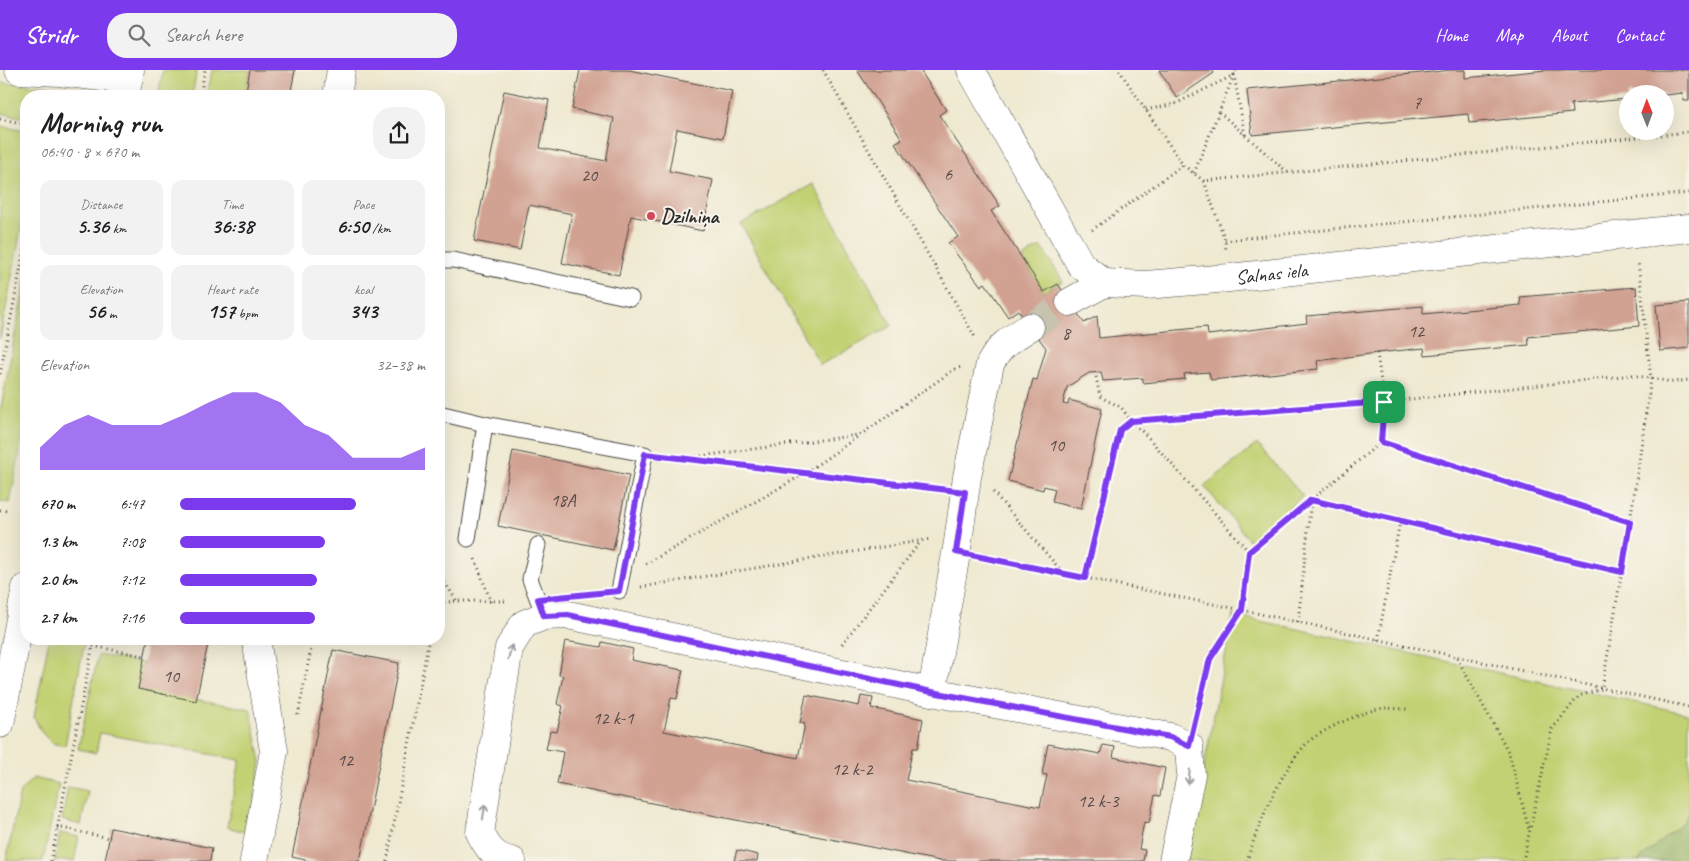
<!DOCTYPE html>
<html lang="en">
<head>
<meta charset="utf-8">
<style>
	body { margin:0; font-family:Caveat,sans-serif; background:#f2f2f2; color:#202124; height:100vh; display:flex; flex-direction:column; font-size:19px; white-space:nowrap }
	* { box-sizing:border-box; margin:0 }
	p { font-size:16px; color:#757577 }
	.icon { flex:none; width:28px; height:28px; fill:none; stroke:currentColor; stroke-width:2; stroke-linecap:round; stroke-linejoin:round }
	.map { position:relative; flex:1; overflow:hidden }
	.panel { position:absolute; left:20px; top:20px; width:425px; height:555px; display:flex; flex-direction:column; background:#fff; border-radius:20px; box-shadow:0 5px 20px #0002 }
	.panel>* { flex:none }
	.needle { width:32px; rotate:359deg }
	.controls { position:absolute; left:1619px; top:15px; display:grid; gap:10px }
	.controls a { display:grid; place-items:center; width:55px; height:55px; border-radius:50%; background:#fff; box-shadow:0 5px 20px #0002; font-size:25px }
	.pin { position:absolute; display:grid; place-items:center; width:42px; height:42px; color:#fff; margin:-21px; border-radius:10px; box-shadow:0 2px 8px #0006 }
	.round { display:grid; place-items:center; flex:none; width:52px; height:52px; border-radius:20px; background:#f2f2f2 }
	.overview { display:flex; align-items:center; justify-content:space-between; height:85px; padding:0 20px }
	h1 { font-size:28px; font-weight:800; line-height:38px }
	.figures { display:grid; grid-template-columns:repeat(3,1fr); gap:8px; height:85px; padding:5px 20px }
	.figures div { display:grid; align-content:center; border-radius:12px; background:#f2f2f2; text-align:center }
	.figures b { font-size:21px; font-weight:800 }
	.figures small { font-size:14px; font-weight:400 }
	.figures p { font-size:14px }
	.chart { height:140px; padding:10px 20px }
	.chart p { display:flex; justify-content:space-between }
	.chart svg { width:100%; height:90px; margin-top:5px; fill:#7c3aed; opacity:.7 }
	ul { padding:0 20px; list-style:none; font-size:16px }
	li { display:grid; grid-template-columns:80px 60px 1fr; align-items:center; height:38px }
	li i { height:12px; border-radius:6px; background:#7c3aed }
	header { display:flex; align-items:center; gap:30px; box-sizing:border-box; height:70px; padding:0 25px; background:#7c3aed; color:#fff }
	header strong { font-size:24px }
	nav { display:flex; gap:28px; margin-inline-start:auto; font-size:18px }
	.search { width:350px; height:45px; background:#f2f2f2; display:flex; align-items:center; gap:12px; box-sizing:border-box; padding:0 18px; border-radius:20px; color:#757577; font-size:19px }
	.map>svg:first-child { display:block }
</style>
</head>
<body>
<header>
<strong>Stridr</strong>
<div class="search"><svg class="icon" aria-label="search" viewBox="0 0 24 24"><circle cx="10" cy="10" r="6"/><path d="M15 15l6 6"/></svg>Search here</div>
<nav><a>Home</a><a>Map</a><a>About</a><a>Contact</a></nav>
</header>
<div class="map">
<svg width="1689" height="791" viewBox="0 0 1689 791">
	<rect width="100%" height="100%" fill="#f7f3e8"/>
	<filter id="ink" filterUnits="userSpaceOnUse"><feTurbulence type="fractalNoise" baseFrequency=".02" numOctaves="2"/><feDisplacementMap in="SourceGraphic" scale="10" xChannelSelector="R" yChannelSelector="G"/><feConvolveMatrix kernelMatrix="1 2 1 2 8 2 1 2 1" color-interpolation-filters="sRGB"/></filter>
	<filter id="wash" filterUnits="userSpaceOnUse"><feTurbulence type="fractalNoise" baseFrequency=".0096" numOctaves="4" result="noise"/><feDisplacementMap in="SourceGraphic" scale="20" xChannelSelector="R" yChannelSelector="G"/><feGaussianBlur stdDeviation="1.12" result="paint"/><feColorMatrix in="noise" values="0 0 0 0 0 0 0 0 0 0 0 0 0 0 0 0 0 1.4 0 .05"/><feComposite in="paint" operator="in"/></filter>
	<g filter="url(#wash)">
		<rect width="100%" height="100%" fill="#efe9d0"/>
		<g fill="#c2d173" stroke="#767e4f">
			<path d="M163 0H197L192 26H158Z"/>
			<path d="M212 0H250L245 26H207Z"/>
			<path d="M0 13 49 16 47 26H26V48L0 43Z"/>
			<path d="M0 56 26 61V133L0 269Z"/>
			<path d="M813 114 892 256 820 295 741 154Z"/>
			<path d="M1041 176 1063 211 1044 222 1022 188Z"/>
			<path d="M26 208V350L10 433 0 431V342Z"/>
			<path d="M1257 374 1303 426 1250 471 1204 416Z"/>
			<path d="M1233 545 1689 644V791H1186Z"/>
			<path d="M49 569H85L65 676 52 673 42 663 34 647Z"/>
			<path d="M105 569H148L146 578 105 570Z"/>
			<path d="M98 585 143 593 138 619 250 639 261 691 249 763 227 757 240 690 100 663 96 683 78 679Z"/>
			<path d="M33 708 59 714 43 791H6L20 722Z"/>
			<path d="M68 717 88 721 81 755 62 750Z"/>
			<path d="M60 763 79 767 74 791H55Z"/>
		</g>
		<path fill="#99b365" stroke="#626f48" d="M1689 742V791H1638L1684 751Z"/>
		<g id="blocks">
			<g fill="#d1a192">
				<path d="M250 0H295L290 26H245Z"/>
				<path d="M580 0H629L732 21 723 68 677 59 669 101 713 110 703 161 631 146 619 205 562 193 572 144 529 135 520 180 474 171 504 21 549 30 540 78 606 91 614 48 572 39Z"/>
				<path d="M857 0H920L946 40 939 45 1000 136 991 141 1044 222 1058 214 1084 253 1097 246 1099 268 1207 257 1208 265 1307 253 1306 246 1423 236V244L1521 235 1520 227 1636 217 1639 256 1528 267 1529 275 1425 285 1424 278 1377 283 1317 291 1318 299 1211 310 1209 302 1184 304 1185 309 1143 313V308L1103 311 1101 302 1089 303 1067 317 1063 334 1068 335 1069 330 1102 339 1081 439 1052 432 1055 419 1044 416 1043 420 1008 411 1033 309 1037 310 1046 278 1018 240 1008 247 985 213 981 216 948 173 958 167 895 73 902 69Z"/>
				<path d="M1159 0H1212L1214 3 1177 28Z"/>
				<path d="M1452 0H1465V8L1546 0H1689V31H1684L1683 23 1665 25V24H1628V29L1571 34 1572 43 1469 53 1468 44 1252 65 1247 20Z"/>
				<path d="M1689 232V278L1660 281 1656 235Z"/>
				<path d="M513 381 629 405 613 480 498 456Z"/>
				<path d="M148 569H209L196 631 138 619Z"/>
				<path d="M565 571 601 577 602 572 633 579 631 590 683 600 677 629 671 628 664 661 798 688 805 654 800 653 806 625 859 636 861 626 873 628 871 638 923 649 918 678H913L906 710 1040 737 1047 705 1042 704 1048 674 1100 684 1103 675 1115 677 1113 687 1165 698 1160 726 1155 725 1149 753 1144 752 1139 779 1145 780 1143 791H940L557 714 563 682 546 679 550 661 557 662 563 636 557 634 563 606 559 605Z"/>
				<path d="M333 580 399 593 360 791H310L292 787Z"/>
				<path d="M111 758 212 778 210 791H105Z"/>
				<path d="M737 780 758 785 757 791H734Z"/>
			</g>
		</g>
	</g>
	<g filter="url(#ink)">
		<use href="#blocks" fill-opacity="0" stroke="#484844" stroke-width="1"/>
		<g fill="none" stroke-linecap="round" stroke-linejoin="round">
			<path stroke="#c8c3af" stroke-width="28" stroke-dasharray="28 14" stroke-linecap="butt" d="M1030 257 1070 232"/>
			<g stroke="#484844" stroke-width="17">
				<g id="lane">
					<path d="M439 190H453L631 228"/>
					<path d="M439 343 485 354 645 384 619 521"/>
					<path d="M468 469 485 354"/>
					<path d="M538 475 530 509 544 546"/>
				</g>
			</g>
			<g stroke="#484844" stroke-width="29">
				<g id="street">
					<path d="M19 0 59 2 128 10"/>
					<path id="s1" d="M971 0 1081 195 1104 213 1146 215 1229 208 1689 158"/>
					<path d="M337 26 341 0"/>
					<path d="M1070 232 1104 213"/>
					<path d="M932 622 958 472 967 407 990 294C1001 274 1011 269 1030 257"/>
					<path d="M254 791 274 681 256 569"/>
					<path d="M512 791C494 788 488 778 480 763L509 578 524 554 544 546 568 545 932 622 1170 667 1189 676 1191 705 1173 791"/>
				</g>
			</g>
			<g stroke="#484844" stroke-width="29">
				<g id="secondary">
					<path d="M125 26 130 0"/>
					<path d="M0 654 26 518"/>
				</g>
			</g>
			<g stroke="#484844" stroke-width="3" stroke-dasharray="1 4" stroke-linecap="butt">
				<path d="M823 0 975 267"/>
				<path d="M1119 0 1183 95 1204 111 1689 62"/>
				<path d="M200 26 205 0"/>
				<path d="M1146 40 1175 34 1234 5 1245 65"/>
				<path d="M1219 42 1287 102"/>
				<path d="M0 49 26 54"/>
				<path d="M1194 103 1236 0"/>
				<path d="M1204 111 1225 170 1226 181"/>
				<path d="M1092 160 1183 95"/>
				<path d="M1225 170 1689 123"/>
				<path d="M1377 283 1384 332 1381 372 1630 452"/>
				<path d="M1095 302 1100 326 1106 330 1121 337 1131 351 1146 365 1249 482"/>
				<path d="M0 304 26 170"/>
				<path d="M665 387 937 419"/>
				<path d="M686 388 858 365"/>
				<path d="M993 422 1064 504"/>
				<path d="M0 440 9 441"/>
				<path d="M983 487 1242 540 1689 637"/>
				<path d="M475 489 491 532"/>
				<path d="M646 494 804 404 955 299 962 297"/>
				<path d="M439 504 457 531"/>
				<path d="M1085 508 1119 360 1131 351 1384 332 1632 305 1672 312 1689 310"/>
				<path d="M641 517 931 469"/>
				<path d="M439 533 457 531H508"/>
				<path d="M1298 552 1311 430 1622 502"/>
				<path d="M1378 570 1400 451"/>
				<path d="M842 574 921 471"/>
				<path d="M93 576 144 586"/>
				<path d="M1457 588 1509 683 1529 760"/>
				<path d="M298 645 313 569"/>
				<path d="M1196 648 1210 589 1242 540 1249 482 1381 372"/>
				<path d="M57 757 109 768 110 766"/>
				<path d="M51 791 94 569"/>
				<path d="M387 791 429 569"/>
				<path d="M1247 791C1257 756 1282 698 1308 672 1321 660 1367 639 1385 638 1392 638 1400 639 1408 639"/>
				<path d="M1523 791 1552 659 1579 626 1602 619 1630 452 1651 309 1638 191"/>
			</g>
			<use href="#lane" stroke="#fff" stroke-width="15"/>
			<use href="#street" stroke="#fff" stroke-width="28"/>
			<use href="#secondary" stroke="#fff" stroke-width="28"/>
		</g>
		<defs><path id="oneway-shaft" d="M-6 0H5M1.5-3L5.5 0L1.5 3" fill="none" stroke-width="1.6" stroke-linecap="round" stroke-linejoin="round" transform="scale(1.25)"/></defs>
		<g stroke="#a0a0a0">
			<use href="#oneway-shaft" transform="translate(510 582) rotate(-75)"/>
			<use href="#oneway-shaft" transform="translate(1189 707) rotate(96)"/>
			<use href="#oneway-shaft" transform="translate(484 742) rotate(-81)"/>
		</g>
	</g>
	<g fill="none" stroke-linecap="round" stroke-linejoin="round" filter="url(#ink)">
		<g stroke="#fff" stroke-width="10">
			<path id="route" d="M1384 332 1381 372 1630 452 1622 502 1311 430 1249 482 1242 540 1210 589 1189 676 1170 667 932 622 568 545 544 546 538 529 619 521 645 384 965 422 956 482 1085 508 1120 360 1131 351Z"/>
		</g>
		<use href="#route" stroke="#7c3aed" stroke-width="6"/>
	</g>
	<circle fill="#d1495b" stroke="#f7f3e8" stroke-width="2" cx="651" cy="146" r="5"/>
	<g text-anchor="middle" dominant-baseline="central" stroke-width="4" stroke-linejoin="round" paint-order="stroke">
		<g font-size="18" fill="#544845">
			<text x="1417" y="33">7</text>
			<text x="948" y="104">6</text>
			<text x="589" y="105">20</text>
			<text x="1416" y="261">12</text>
			<text x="1066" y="263">8</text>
			<text x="1056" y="375">10</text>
			<text x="563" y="430">18A</text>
			<text x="171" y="606">10</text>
			<text x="613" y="648">12 k-1</text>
			<text x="345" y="690">12</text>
			<text x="852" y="699">12 k-2</text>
			<text x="1098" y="731">12 k-3</text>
		</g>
		<g font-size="20" font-weight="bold" fill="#2b2b2b" stroke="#f7f3e8" text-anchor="start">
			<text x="661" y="146">Dzilniņa</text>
		</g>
		<g font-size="20" fill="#2b2b2b" stroke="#f7f3e8">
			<text stroke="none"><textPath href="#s1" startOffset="421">Salnas iela</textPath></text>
		</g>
	</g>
</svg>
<div class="controls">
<a><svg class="needle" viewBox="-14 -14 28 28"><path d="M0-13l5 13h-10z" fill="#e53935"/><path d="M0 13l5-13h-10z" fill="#757577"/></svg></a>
</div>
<div class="pin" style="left:1384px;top:332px;background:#1e9e55"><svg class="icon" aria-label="arrive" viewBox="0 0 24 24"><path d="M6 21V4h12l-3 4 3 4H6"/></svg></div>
<section class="panel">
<div class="overview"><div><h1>Morning run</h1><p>06:40 · 8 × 670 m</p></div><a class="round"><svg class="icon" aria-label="share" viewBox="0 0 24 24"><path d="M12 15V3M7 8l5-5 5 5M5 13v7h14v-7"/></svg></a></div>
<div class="figures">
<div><p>Distance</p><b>5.36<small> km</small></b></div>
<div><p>Time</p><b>36:38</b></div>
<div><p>Pace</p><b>6:50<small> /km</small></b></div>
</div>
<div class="figures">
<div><p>Elevation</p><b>56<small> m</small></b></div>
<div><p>Heart rate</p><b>157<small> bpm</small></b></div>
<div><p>kcal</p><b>343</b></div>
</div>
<div class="chart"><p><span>Elevation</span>32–38 m</p>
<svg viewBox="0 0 160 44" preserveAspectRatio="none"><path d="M0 44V33L10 22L20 17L30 22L40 22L50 22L60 17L70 11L80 6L90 6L100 11L110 22L120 27L130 38L140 38L150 38L160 33V44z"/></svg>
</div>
<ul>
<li><b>670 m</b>6:47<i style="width:72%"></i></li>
<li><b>1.3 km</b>7:08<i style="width:59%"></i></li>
<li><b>2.0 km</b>7:12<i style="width:56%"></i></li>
<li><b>2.7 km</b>7:16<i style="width:55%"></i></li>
</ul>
</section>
</div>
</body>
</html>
